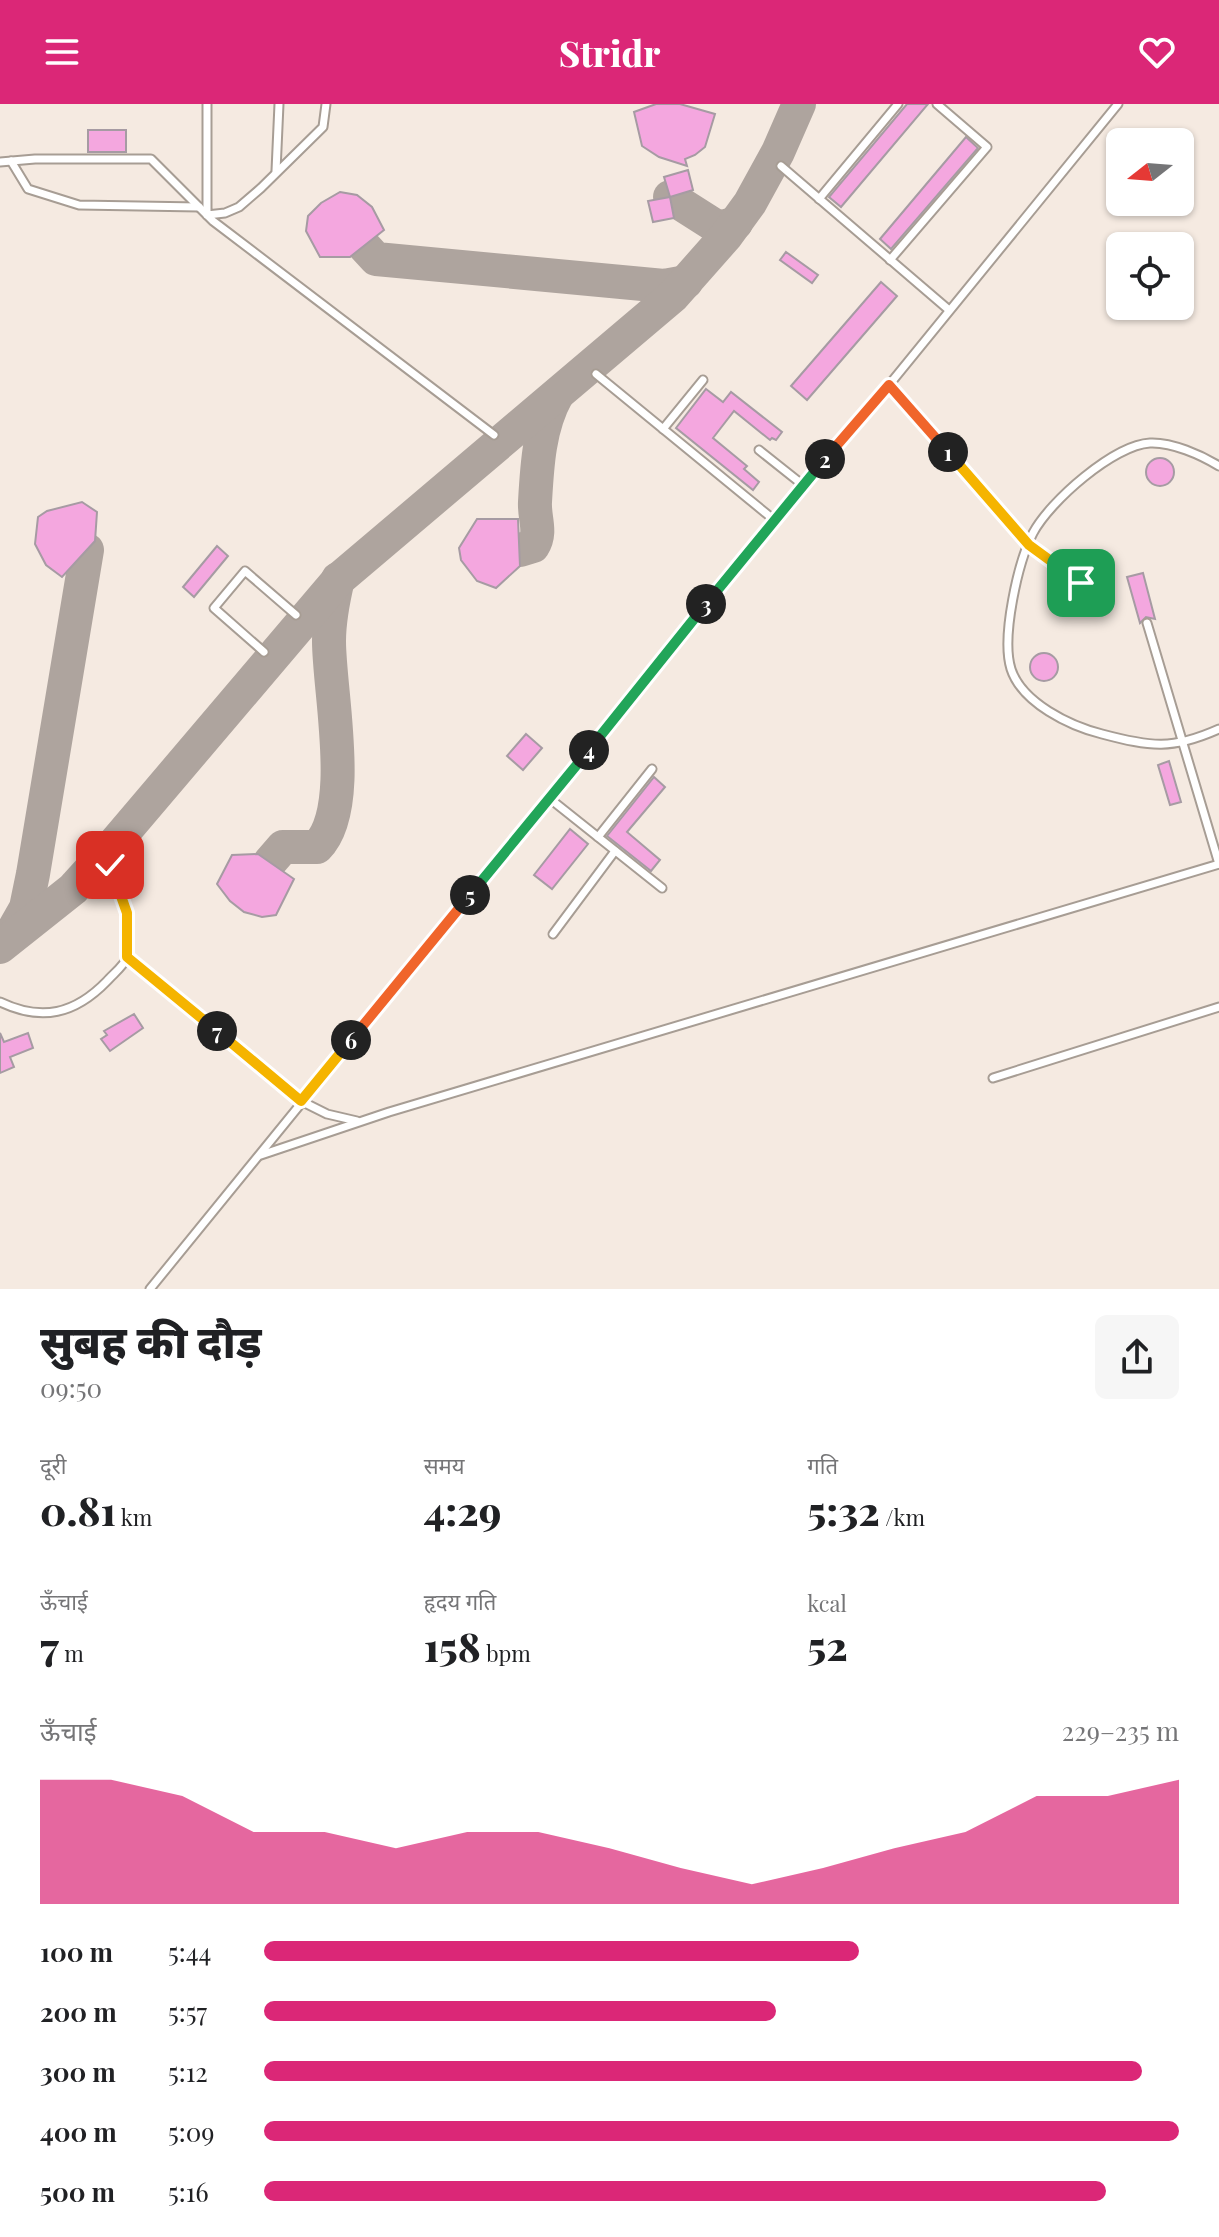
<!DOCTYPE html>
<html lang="hi">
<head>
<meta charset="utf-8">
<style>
	body { margin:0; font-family:"Playfair Display","Noto Sans Devanagari",serif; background:#f6f6f6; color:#202124; height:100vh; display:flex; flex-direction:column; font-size:30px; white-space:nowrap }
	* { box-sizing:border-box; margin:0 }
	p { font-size:26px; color:#757577 }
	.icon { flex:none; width:44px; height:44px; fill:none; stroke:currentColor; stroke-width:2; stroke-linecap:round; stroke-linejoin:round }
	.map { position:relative; height:1185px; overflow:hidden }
	.side { display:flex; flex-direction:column; background:#fff; flex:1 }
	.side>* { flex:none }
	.needle { width:52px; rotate:253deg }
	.fabs { position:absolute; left:1106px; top:24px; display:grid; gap:16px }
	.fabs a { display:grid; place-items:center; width:88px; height:88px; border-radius:12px; background:#fff; box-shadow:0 2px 6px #0004; font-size:40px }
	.pin { position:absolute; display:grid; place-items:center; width:68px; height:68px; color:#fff; margin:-34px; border-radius:16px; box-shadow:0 4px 12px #0006 }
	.km { position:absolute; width:40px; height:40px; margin:-20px; border-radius:50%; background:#222; color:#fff; font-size:22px; line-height:40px; text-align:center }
	.round { display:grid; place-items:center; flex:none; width:84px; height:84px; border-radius:12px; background:#f6f6f6 }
	.overview { display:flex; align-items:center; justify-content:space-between; height:136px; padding:0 40px }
	h1 { font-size:44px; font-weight:800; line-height:60px }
	.figures { display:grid; grid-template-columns:repeat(3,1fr); gap:12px; height:136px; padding:8px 40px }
	.figures div { display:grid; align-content:center }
	.figures b { font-size:40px; font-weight:800 }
	.figures small { font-size:22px; font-weight:400 }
	.figures p { font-size:22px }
	.chart { height:224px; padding:16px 40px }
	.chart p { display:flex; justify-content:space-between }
	.chart svg { width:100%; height:144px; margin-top:8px; fill:#db2777; opacity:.7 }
	ul { padding:0 40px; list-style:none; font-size:26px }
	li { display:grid; grid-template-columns:128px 96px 1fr; align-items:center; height:60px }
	li i { height:20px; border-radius:10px; background:#db2777 }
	header { display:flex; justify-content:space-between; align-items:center; height:104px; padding:0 40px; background:#db2777; color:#fff; font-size:36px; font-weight:800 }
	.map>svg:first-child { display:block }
</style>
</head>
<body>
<header><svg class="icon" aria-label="menu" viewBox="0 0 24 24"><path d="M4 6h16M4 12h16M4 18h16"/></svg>Stridr<svg class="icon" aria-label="heart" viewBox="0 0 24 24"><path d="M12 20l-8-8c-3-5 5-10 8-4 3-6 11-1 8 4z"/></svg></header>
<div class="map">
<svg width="1219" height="1185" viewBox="0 0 1219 1185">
	<rect width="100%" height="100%" fill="#f5eae1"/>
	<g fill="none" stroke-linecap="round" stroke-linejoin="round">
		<g stroke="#aea49e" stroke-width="34">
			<path d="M670 93 714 121 722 123 736 119"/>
			<path d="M364 142 376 155 387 156 664 182 686 178"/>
			<path d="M520 446 533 442C542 428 534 414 535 398 537 362 539 323 557 291"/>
			<path d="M270 758 283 743H317C355 705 329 589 329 537 329 515 333 496 338 475"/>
			<path d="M10 832 26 804 33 770 87 446"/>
			<path d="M0 843 73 785 114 740 339 475 673 192 726 132 750 99 778 48 799 0"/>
		</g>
	</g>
	<g fill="#f4a7df" stroke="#a69ba3" stroke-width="2">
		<path d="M656 0H680L715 10 705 43 695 51 685 55 687 62 659 53 642 42 634 8Z"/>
		<path d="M907 0H928L841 103 829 93Z"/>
		<rect x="88" y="26" width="38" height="22"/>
		<path d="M966 33 978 44 891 145 880 135Z"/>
		<path d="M688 66 693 86 670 93 664 73Z"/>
		<path d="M340 88 357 91 372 103 384 126 350 153H320L306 127 308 112 321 99Z"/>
		<path d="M670 93 674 114 653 118 648 97Z"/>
		<path d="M786 148 818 171 812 179 780 156Z"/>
		<path d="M881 178 897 192 807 296 791 282Z"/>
		<path d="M706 285 723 298 731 288 782 328 776 336 772 334 770 336 734 307 713 334 747 362 744 365 759 378 753 386 676 324Z"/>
		<circle cx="1160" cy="368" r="14"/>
		<path d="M82 398 97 408 95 437 62 473 46 461 35 440 38 413 47 407Z"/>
		<path d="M477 415H518L520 462 496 484 477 477 461 456 459 444Z"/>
		<path d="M217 442 228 452 194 493 183 483Z"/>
		<path d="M1143 469 1155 515 1146 513 1140 519 1127 473Z"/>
		<circle cx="1044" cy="563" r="14"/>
		<path d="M526 630 542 644 523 666 507 652Z"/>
		<path d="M1169 657 1181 698 1170 701 1158 661Z"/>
		<path d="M654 673 665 683 627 728 660 756 651 767 607 732Z"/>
		<path d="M570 725 588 740 552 785 534 771Z"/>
		<path d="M258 750 294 775 276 811 262 813 244 808 230 797 217 780 232 751Z"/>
		<path d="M134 910 143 924 110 947 101 935 107 931 104 927Z"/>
		<path d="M0 929 4 938 28 929 33 944 10 953 14 963 0 969Z"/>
	</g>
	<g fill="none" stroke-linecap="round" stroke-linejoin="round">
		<g stroke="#a79d94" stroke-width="11">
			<g id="service">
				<path d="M207 0V111L225 109 239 103 261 84 323 23 326 0"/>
				<path d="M11 57 28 85 79 101 199 103"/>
				<path d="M0 58 35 55H151L213 117 494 331"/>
				<path d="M781 62 949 206"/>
				<path d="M276 67 279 0"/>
				<path d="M819 95 898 0"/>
				<path d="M890 156 987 43 937 0"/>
				<path d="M596 270 773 415"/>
				<path d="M889 281 1029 441 1081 479"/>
				<path d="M663 325 703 276"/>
				<path d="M759 346 803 381"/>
				<path d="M1219 362C1201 351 1172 338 1150 339 1114 341 1050 397 1033 429 1018 458 1001 533 1011 565 1022 599 1070 622 1102 630 1151 643 1172 646 1219 625"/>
				<path d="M1147 519 1219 760"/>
				<path d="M264 548 214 504 245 467 296 511"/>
				<path d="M549 694 662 784"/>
				<path d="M598 733 652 665"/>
				<path d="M553 830 615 747"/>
				<path d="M127 853 301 997 327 1010 357 1017"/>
				<path d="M0 898C42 918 75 910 107 877 113 870 125 861 127 853 129 848 127 839 127 834 127 807 121 786 110 761"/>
				<path d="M993 974 1219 903"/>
				<path d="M261 1051 389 1008 1219 760"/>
				<path d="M150 1185 650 571 773 415 889 281 1118 0"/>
			</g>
		</g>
		<use href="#service" stroke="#fff" stroke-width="7"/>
	</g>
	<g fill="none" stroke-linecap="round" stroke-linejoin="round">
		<g stroke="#fff" stroke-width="16">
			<path id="split-1" d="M948 348 1029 441 1081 479"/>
		</g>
		<g stroke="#fff" stroke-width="16">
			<path id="split-2" d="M825 355 889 281 948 348"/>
		</g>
		<g stroke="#fff" stroke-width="16">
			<path id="split-3" d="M706 500 825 355"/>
		</g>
		<g stroke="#fff" stroke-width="16">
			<path id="split-4" d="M589 646 706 500"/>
		</g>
		<g stroke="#fff" stroke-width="16">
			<path id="split-5" d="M470 791 589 646"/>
		</g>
		<g stroke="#fff" stroke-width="16">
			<path id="split-6" d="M351 936 470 791"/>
		</g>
		<g stroke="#fff" stroke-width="16">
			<path id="split-7" d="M217 927 301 997 351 936"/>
		</g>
		<g stroke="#fff" stroke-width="16">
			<path id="split-8" d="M110 761 127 809V853L217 927"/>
		</g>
		<use href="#split-1" stroke="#f5b400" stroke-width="10"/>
		<use href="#split-2" stroke="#f0652b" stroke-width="10"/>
		<use href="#split-3" stroke="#22a559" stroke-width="10"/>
		<use href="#split-4" stroke="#22a559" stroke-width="10"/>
		<use href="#split-5" stroke="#22a559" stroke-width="10"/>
		<use href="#split-6" stroke="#f0652b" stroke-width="10"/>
		<use href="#split-7" stroke="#f5b400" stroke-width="10"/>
		<use href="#split-8" stroke="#f5b400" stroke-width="10"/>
	</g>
</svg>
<div class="fabs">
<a><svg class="needle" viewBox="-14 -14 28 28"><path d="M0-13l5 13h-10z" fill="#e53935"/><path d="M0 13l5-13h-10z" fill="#757577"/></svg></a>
<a><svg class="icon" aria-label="locate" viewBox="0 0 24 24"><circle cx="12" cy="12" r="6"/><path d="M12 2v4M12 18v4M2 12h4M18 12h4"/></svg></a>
</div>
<div class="pin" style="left:1081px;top:479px;background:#1e9e55"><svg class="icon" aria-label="arrive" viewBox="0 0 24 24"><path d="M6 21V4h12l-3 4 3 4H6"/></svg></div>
<div class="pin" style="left:110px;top:761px;background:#d93025"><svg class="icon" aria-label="check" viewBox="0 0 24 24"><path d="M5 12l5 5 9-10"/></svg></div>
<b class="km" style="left:948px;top:348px">1</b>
<b class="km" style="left:825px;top:355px">2</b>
<b class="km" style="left:706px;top:500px">3</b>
<b class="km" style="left:589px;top:646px">4</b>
<b class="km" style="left:470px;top:791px">5</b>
<b class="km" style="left:351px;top:936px">6</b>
<b class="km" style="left:217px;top:927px">7</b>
</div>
<section class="side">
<div class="overview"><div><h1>सुबह की दौड़</h1><p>09:50</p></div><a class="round"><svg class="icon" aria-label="share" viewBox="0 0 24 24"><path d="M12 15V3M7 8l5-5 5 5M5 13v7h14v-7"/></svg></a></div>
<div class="figures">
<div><p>दूरी</p><b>0.81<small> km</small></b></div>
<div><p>समय</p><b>4:29</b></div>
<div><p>गति</p><b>5:32<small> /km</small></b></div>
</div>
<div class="figures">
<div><p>ऊँचाई</p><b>7<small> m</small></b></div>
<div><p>हृदय गति</p><b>158<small> bpm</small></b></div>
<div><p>kcal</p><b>52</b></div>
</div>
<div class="chart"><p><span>ऊँचाई</span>229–235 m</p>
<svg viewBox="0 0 160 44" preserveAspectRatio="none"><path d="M0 44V6L10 6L20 11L30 22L40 22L50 27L60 22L70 22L80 27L90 33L100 38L110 33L120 27L130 22L140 11L150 11L160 6V44z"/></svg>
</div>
<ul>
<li><b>100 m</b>5:44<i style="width:65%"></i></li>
<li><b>200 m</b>5:57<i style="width:56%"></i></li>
<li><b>300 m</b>5:12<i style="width:96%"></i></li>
<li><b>400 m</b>5:09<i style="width:100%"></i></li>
<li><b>500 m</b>5:16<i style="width:92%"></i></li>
</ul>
</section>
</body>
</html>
